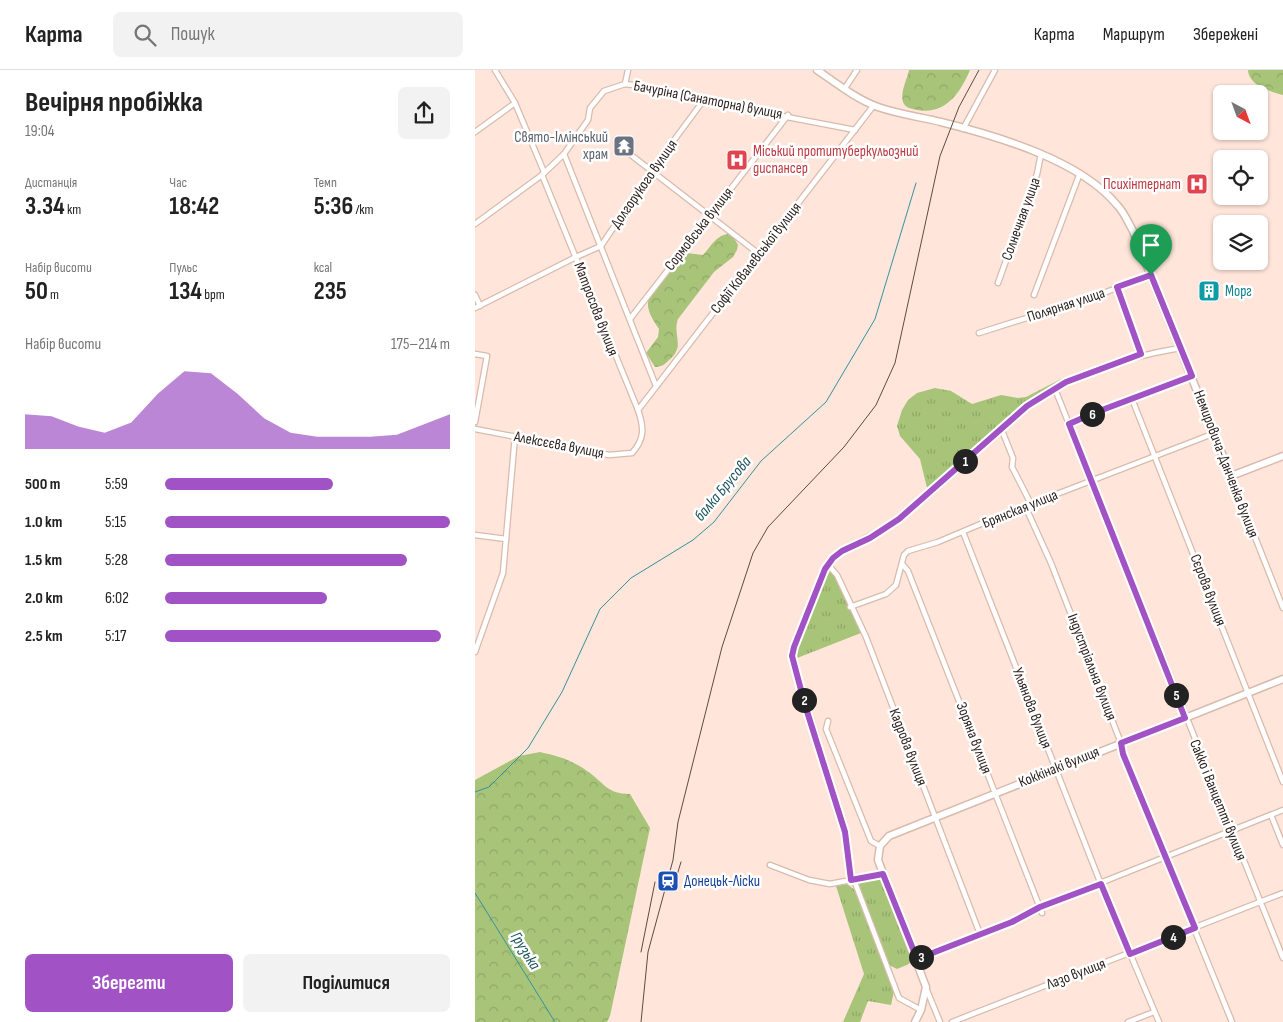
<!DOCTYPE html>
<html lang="uk">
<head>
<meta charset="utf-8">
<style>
	body { margin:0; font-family:"Sofia Sans Condensed",sans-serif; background:#f2f2f2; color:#222; height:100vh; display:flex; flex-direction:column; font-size:19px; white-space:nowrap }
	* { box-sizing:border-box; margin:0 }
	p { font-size:16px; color:#767676 }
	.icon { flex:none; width:28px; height:28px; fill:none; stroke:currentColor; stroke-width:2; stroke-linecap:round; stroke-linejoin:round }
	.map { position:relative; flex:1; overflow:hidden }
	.sheet { display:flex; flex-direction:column; background:#fff; width:475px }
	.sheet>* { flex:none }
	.needle { width:32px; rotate:139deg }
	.fabs { position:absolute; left:738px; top:15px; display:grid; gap:10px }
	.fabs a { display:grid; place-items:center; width:55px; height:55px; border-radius:8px; background:#fff; box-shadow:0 1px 4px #0004; font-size:25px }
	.pin { position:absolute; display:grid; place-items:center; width:42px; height:42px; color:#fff; margin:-51px -21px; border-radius:50% 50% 50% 0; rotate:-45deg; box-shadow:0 0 5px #0007 }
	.pin .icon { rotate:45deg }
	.km { position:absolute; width:25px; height:25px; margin:-12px; border-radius:50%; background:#222; color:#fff; font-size:14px; line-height:25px; text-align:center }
	.round { display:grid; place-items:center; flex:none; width:52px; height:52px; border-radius:8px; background:#f2f2f2 }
	.overview { display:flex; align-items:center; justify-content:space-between; height:85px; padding:0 25px }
	h1 { font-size:28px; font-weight:700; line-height:38px }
	.figures { display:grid; grid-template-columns:repeat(3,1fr); gap:8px; height:85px; padding:5px 25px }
	.figures div { display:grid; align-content:center }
	.figures b { font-size:25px; font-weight:700 }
	.figures small { font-size:14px; font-weight:400 }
	.figures p { font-size:14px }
	.chart { height:140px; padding:10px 25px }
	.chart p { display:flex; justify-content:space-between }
	.chart svg { width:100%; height:90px; margin-top:5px; fill:#a153c5; opacity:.7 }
	.cta { display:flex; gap:10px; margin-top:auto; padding:10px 25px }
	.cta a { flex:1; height:58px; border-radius:8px; background:#a153c5; color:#fff; font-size:20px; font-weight:700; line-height:58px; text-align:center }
	.cta a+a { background:#f2f2f2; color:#222 }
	ul { padding:0 25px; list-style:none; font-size:16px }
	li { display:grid; grid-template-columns:80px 60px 1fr; align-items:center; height:38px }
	li i { height:12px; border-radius:6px; background:#a153c5 }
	header { display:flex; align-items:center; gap:30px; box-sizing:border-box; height:70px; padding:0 25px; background:#fff; border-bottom:1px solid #e0e0e0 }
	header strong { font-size:24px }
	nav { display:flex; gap:28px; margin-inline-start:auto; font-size:18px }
	.search { width:350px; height:45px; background:#f2f2f2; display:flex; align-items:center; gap:12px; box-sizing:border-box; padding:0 18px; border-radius:8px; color:#767676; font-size:19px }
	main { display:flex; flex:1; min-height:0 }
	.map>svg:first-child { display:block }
</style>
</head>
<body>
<header>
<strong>Карта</strong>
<div class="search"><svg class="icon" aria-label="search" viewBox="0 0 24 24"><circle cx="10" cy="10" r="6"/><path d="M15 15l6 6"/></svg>Пошук</div>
<nav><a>Карта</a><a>Маршрут</a><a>Збережені</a></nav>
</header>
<main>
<section class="sheet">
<div class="overview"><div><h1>Вечірня пробіжка</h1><p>19:04</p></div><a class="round"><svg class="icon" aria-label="share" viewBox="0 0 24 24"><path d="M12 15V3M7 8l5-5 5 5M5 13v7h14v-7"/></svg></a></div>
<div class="figures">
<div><p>Дистанція</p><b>3.34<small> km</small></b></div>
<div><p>Час</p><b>18:42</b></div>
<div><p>Темп</p><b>5:36<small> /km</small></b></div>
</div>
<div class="figures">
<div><p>Набір висоти</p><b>50<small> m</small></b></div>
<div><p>Пульс</p><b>134<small> bpm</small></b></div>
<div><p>kcal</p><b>235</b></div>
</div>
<div class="chart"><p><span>Набір висоти</span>175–214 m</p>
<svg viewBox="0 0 160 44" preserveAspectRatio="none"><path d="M0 44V27L10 28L20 33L30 36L40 31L50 17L60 6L70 7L80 17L90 29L100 36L110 38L120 38L130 38L140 37L150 32L160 27V44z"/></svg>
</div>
<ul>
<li><b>500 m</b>5:59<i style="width:59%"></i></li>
<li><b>1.0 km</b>5:15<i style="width:100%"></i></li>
<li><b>1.5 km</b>5:28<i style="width:85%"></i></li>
<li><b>2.0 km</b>6:02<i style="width:57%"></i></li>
<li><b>2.5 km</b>5:17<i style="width:97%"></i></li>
</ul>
<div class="cta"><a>Зберегти</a><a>Поділитися</a></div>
</section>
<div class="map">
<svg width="808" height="952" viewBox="0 0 808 952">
	<defs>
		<pattern id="grass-tufts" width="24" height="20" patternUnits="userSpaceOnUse" patternTransform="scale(1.25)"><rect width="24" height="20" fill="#a7c478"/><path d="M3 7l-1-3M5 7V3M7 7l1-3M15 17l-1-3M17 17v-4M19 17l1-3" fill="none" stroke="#90a867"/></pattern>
		<pattern id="forest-crowns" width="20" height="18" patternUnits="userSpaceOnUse" patternTransform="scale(1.25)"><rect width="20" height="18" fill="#a7c478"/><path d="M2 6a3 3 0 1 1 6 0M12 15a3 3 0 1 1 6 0" fill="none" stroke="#90a867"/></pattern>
	</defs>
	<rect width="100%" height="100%" fill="#ffe5da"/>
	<g fill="url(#grass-tufts)">
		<path d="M590 307 591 309 585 314 540 343 453 422 445 389 425 366 422 356 427 340 433 330 442 323 460 318 476 321 497 334 526 325 543 328 551 327Z"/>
		<path d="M355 502 362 506 386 563 322 588 321 579 351 504Z"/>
		<path d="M401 808 407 810 437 885 434 894 422 899 414 895 385 821 384 814 387 810Z"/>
		<path d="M372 814 380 820 419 921 416 935 393 931 385 952H368L389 904 361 816Z"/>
	</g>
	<g fill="url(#forest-crowns)">
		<path d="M434 0H495C485 23 471 45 442 40 438 39 431 38 429 34 424 24 432 10 434 0Z"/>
		<path d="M773 0H808V25C795 21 774 16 773 0Z"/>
		<path d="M253 164 259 168 263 175 262 180 258 187 239 202 203 249C197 265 211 276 194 290 189 295 186 297 180 297L171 283 183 267 184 259C178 250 170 239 174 228L207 185 212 183 228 185C235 178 241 165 253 164Z"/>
		<path d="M65 682C83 686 97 690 112 701 129 712 131 724 155 724L175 758 135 946 132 952H0V710L44 686Z"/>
	</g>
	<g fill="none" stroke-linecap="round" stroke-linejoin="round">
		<g stroke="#3692a0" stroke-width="1">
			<path d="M0 722 14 717 53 678 87 622 125 539 156 508 218 470 239 452 286 391 351 332 400 249 441 113"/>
			<path d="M0 823 80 952"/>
		</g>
		<g stroke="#d9bbad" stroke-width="7">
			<g id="street">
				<path d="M20 0 40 33 69 102"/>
				<path d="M150 14 153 0"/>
				<path d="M370 18 382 0"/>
				<path d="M488 59 520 0"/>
				<path d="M0 62 40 33"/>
				<path d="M89 84 181 316"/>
				<path d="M156 85 284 184"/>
				<path d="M0 154 67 105 89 84 113 50 115 38 129 21 150 14 174 17 228 31 380 60"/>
				<path d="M523 213 562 104 566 84"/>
				<path d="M642 217 666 284"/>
				<path d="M0 225 5 236"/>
				<path d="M559 225 605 103"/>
				<path d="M0 238 101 187 126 176 177 100 228 31"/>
				<path d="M155 249 313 45"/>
				<path d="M504 263 615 228 677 205"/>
				<path d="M0 284 12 286 0 352"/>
				<path d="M580 319 808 888"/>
				<path d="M657 329 808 712"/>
				<path d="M163 340 399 35"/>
				<path d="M594 354 717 306"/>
				<path d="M526 358 538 388 537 397 556 434"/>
				<path d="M0 359 134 385 157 383C170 369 169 357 163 340L67 105"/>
				<path d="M756 406 808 538"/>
				<path d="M551 438 576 493 646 673 648 684 757 952"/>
				<path d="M488 462 629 822 684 952"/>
				<path d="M0 465 31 469"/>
				<path d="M353 495 362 505 391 567 505 864"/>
				<path d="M428 495 433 501 567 843"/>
				<path d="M375 537 411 524 421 515 429 485 433 481 463 472 534 442 551 438 556 434 740 363"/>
				<path d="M0 582 28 503 40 366"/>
				<path d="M353 651 351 659 396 771 405 776"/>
				<path d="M796 745 808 775"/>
				<path d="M295 795 334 810 355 814 408 804"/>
				<path d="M379 810 424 928 446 940"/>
				<path d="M376 811 370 762 317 586 319 577 350 499C367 474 400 467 425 448 469 415 507 372 550 338 594 303 652 287 705 278"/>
				<path d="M442 889 537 852 565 837 808 740"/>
				<path d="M451 918 465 952"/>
				<path d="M477 952 808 823"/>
				<path d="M653 952 679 942"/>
			</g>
		</g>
		<g stroke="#d9bbad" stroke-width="9">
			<g id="secondary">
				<path d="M342 0C361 13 381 29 403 37 423 44 445 47 466 52 522 66 605 90 642 135 649 142 653 152 658 161L756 406 808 386"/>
				<path d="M440 952 446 940 451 917 403 790 405 776 414 766 808 609"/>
			</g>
		</g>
		<use href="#street" stroke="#fff" stroke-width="4.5"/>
		<use href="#secondary" stroke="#fff" stroke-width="6"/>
		<g stroke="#5b4c46" stroke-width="1">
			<path d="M199 815 206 792"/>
			<path d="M166 882 180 812"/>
			<path d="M166 952 173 882 198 790 203 752 247 577 278 483 293 457 369 377 401 335 420 293 465 86 484 37 504 0"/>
		</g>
	</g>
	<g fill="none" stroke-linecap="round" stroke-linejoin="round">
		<g stroke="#fff" stroke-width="10">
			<path id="route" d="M676 205 717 306 619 343 594 354 710 648 646 673 648 684 720 858 655 884 626 814 565 837 537 852 442 889 408 804 376 810 370 762 330 635 317 586 319 577 350 499 358 488 367 481 395 468 424 449 552 336 591 312 666 284 642 217Z"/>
		</g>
		<use href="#route" stroke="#a153c5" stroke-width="6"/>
	</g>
	<defs>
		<g id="temple-square" transform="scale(1.125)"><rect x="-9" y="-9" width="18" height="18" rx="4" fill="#6b7280" stroke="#fff"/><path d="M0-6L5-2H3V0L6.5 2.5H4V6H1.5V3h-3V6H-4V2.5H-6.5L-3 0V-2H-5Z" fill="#fff"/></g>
		<g id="hospital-square" transform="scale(1.125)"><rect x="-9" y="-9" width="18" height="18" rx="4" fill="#e0444e" stroke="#fff"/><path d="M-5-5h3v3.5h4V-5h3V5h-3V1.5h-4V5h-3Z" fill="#fff"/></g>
		<g id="building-square" transform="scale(1.125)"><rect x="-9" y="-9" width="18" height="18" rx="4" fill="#0f9aa8" stroke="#fff"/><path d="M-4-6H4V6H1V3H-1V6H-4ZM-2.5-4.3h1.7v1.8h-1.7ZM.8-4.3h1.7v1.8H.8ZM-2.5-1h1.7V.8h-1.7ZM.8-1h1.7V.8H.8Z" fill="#fff"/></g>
		<g id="station-square" transform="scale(1.125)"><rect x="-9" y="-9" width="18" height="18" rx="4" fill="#1a4fb4" stroke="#fff"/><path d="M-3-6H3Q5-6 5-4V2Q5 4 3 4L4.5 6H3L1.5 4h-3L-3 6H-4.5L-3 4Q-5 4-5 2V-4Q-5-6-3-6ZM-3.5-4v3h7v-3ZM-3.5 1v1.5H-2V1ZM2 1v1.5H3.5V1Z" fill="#fff"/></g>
	</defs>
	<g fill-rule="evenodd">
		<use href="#temple-square" x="149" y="76"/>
		<use href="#hospital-square" x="262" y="90"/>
		<use href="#hospital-square" x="722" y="114"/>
		<use href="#building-square" x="734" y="221"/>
		<use href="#station-square" x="193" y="811"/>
	</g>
	<g text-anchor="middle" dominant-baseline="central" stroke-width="5" stroke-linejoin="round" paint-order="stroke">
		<g font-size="15" fill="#2a1f1a" stroke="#fff">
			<text transform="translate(233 30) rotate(11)">Бачуріна (Санаторна) вулиця</text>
			<text transform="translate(169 114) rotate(-55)">Долгорукого вулиця</text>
			<text transform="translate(546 149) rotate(-70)">Солнечная улица</text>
			<text transform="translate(224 159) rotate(-52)">Сормовська вулиця</text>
			<text transform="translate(281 188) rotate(-52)">Софії Ковалевської вулиця</text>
			<text transform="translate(591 235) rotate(-18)">Полярная улица</text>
			<text transform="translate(121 239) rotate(69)">Матросова вулиця</text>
			<text transform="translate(84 375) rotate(11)">Алексєєва вулиця</text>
			<text transform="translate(751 394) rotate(69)">Немировича-Данченка вулиця</text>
			<text transform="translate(545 439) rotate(-22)">Брянская улица</text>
			<text transform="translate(733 520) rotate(69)">Сєрова вулиця</text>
			<text transform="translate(617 597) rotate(69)">Індустріальна вулиця</text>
			<text transform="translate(557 638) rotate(69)">Ульянова вулиця</text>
			<text transform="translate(499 668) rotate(69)">Зоряна вулиця</text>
			<text transform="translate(433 677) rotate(69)">Кадрова вулиця</text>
			<text transform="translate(584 697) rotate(-22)">Коккінакі вулиця</text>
			<text transform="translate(743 730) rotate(68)">Сакко і Ванцетті вулиця</text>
			<text transform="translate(601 904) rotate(-21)">Лазо вулиця</text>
		</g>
		<g font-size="15" fill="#5b616d" stroke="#fff" text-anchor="end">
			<text x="133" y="67">Свято-Іллінський<tspan x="133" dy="17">храм</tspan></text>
		</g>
		<g font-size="15" fill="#be3a42" stroke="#fff" text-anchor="start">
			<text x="278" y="81">Міський протитуберкульозний<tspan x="278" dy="17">диспансер</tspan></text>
			<text x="706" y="114" text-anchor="end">Психінтернат</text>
		</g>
		<g font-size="15" fill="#0d838f" stroke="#fff" text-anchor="start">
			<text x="750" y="221">Морг</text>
		</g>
		<g font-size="15" fill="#164399" stroke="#fff" text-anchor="start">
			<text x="209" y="811">Донецьк-Ліски</text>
		</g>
		<g font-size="16" font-style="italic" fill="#1b535c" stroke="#fff">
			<text transform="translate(248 419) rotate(-50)">балка Брусова</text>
			<text transform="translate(50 881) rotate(58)">Грузька</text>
		</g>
	</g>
</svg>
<div class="fabs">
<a><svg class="needle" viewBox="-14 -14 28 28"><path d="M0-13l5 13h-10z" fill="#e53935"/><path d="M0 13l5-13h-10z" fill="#767676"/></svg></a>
<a><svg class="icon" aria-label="locate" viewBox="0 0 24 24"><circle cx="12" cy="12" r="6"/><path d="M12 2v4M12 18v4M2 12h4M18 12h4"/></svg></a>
<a><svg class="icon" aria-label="layers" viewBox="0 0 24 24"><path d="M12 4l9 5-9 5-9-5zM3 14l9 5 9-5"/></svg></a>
</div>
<div class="pin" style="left:676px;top:205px;background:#1e9e55"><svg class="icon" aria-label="arrive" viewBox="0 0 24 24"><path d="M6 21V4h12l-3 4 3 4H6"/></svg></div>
<b class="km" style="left:490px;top:391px">1</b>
<b class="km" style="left:329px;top:630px">2</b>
<b class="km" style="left:446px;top:887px">3</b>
<b class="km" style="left:698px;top:867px">4</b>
<b class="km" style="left:701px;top:625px">5</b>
<b class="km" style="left:617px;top:344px">6</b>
</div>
</main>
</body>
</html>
